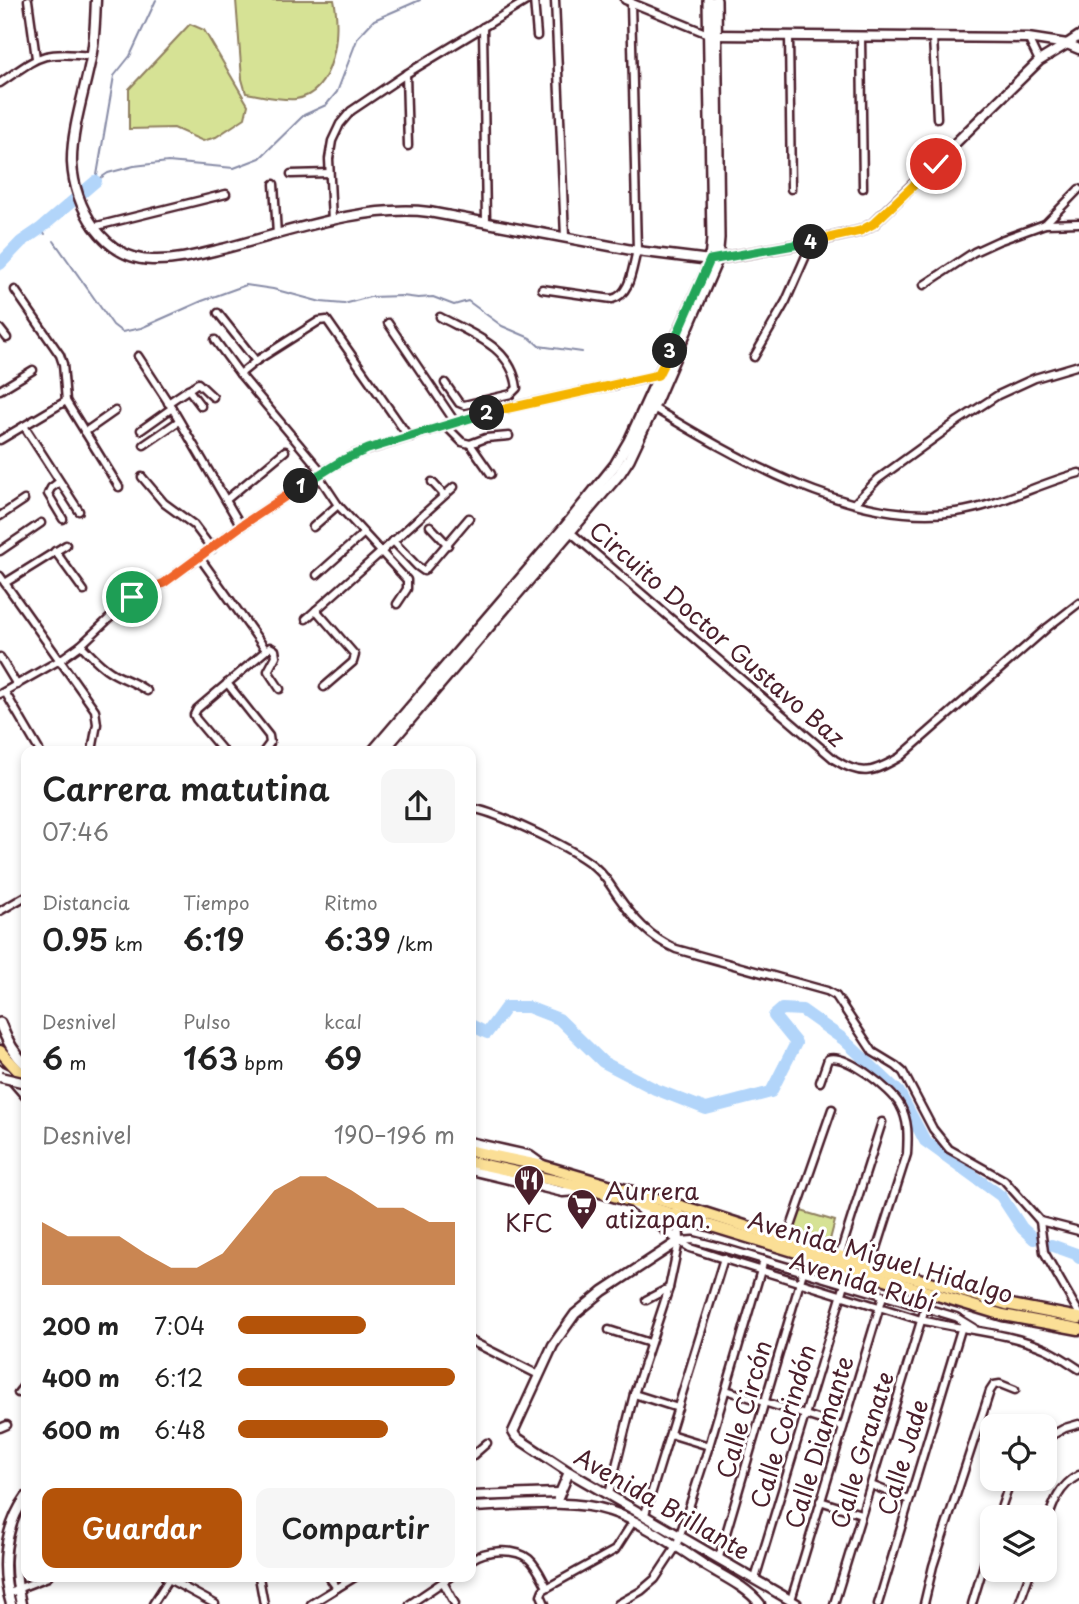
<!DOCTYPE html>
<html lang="es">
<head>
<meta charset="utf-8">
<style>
	body { margin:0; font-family:"Playpen Sans",sans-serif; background:#f6f6f6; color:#222; height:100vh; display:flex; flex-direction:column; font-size:26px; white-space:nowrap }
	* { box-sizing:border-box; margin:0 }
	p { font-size:23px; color:#767676 }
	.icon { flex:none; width:38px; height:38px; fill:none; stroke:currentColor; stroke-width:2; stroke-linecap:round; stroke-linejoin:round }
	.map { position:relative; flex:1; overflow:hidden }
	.sheet { position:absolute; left:21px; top:746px; width:455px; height:836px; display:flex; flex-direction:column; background:#fff; border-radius:14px; box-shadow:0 4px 10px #0003 }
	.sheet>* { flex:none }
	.buttons { position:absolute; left:980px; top:1414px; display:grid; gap:14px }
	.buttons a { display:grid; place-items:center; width:77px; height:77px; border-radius:14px; background:#fff; box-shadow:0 4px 10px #0003; font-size:35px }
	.pin { position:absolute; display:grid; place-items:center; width:60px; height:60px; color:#fff; margin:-30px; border:4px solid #fff; border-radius:50%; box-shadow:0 2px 7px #0007 }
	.km { position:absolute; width:35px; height:35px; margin:-18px; border-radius:50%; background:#222; color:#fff; font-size:19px; line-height:35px; text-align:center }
	.round { display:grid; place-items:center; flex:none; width:74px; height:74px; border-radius:14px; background:#f6f6f6 }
	.head { display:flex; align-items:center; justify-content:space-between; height:119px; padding:0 21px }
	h1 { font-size:32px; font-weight:600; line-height:52px }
	.figures { display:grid; grid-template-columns:repeat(3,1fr); gap:10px; height:119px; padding:7px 21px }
	.figures div { display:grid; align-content:center }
	.figures b { font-size:30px; font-weight:600 }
	.figures small { font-size:19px; font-weight:400 }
	.figures p { font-size:19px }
	.chart { height:196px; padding:14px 21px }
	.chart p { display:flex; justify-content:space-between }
	.chart svg { width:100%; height:126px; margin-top:7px; fill:#b45309; opacity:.7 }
	.button { display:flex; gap:14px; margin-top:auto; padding:14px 21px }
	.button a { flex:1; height:80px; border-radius:14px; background:#b45309; color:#fff; font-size:28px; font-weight:600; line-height:80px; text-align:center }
	.button a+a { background:#f6f6f6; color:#222 }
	ul { padding:0 21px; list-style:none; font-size:23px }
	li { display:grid; grid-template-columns:112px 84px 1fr; align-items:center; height:52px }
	li i { height:18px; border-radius:9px; background:#b45309 }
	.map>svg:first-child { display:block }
</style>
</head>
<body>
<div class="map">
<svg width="1079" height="1604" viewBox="0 0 1079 1604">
	<rect width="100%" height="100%" fill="#fff"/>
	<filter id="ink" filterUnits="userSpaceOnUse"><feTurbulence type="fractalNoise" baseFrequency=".0143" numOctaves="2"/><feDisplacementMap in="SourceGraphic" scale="14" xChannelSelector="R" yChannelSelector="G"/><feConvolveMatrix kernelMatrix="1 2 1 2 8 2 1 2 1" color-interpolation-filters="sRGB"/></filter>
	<g filter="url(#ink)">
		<g fill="#d6e295" stroke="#908060" stroke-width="2">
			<path d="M236 0H334C341 31 335 93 296 99 284 101 259 95 246 93L242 79Z"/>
			<path d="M190 24 204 30 248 105 245 118 216 137 203 141 174 128 129 129V89Z"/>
			<path d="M801 1211 835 1221 827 1251 788 1241Z"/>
		</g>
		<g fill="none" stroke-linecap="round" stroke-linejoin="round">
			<g stroke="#888ca7" stroke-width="2">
				<path d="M96 181 108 173 134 166 168 162 234 168 260 158 304 115 326 105 337 92 358 37 374 20 420 0"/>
				<path d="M96 181 114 76 130 56 156 0"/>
				<path d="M40 229 45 234"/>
				<path d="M54 241 113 325 122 332 141 328 202 301 246 285 273 289 321 302 344 304 370 297 402 296 418 298 433 297 454 305 468 301 502 326 530 338 539 346 582 352"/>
			</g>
			<g stroke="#b2d5fa" stroke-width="12">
				<path d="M0 264 21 242 40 229 96 181"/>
				<path d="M471 1025 487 1033 506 1007H528L559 1019 603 1062 655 1089 706 1109 771 1092 796 1043 774 1016 782 1009 802 1010 843 1039 899 1092 925 1141 1001 1196 1022 1228 1034 1239"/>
				<path d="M1051 1245 1076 1254 1079 1258"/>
			</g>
			<g stroke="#4a1f2b" stroke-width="11">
				<g id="minor">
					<path d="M28 0 36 58"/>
					<path d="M534 0 537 36"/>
					<path d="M555 0 565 237"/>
					<path d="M625 0 708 34"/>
					<path d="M483 27 486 222"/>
					<path d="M789 36 791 189"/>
					<path d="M861 37 863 188"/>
					<path d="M933 37 937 118"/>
					<path d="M1028 38 1039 61"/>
					<path d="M406 74 408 146"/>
					<path d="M0 83C41 55 41 51 92 56"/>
					<path d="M291 174 329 173"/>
					<path d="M274 184 277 235"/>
					<path d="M332 221 329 159 332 141 340 124 351 111 406 74 528 0"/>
					<path d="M1045 224 1079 189"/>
					<path d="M93 227 226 194"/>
					<path d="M924 285 974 252 998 241 1045 224 1079 223"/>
					<path d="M542 289 612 299C631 295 632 267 637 251L631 2"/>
					<path d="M15 290 60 355 63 364 66 401 119 487"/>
					<path d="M218 313 256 361"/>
					<path d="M440 317C472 334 512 347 517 388L511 394 464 405 459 403 445 383"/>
					<path d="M388 323 455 422"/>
					<path d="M0 329 7 338"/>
					<path d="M215 340 240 374 322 472"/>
					<path d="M138 356 172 408 241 526"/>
					<path d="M754 357 786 301 812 242"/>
					<path d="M240 374 256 361 319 321 327 320 408 436"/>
					<path d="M188 389 201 406"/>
					<path d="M0 390 33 370"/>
					<path d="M168 403 198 383 213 397"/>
					<path d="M652 407C736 458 854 527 956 512 999 506 1037 484 1079 473"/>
					<path d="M445 425 462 442 470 444 491 474"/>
					<path d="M24 426 79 511"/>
					<path d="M141 430 172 408"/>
					<path d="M85 432 115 411"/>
					<path d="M0 440 66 401"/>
					<path d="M470 444 486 438 509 436"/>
					<path d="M144 445 179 421"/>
					<path d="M318 475 338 505 407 580V589L397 604"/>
					<path d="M142 477 164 503 194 525 212 549"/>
					<path d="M59 482 51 488 48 494 63 519"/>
					<path d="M432 482 444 495"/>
					<path d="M226 500 285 451"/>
					<path d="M855 503 878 479 958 421 998 395 1035 378 1079 365"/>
					<path d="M0 516 24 500"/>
					<path d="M430 526 448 545"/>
					<path d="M313 527 338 505"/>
					<path d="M568 530 835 760C862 777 874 772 900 757L1048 627 1079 603"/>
					<path d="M393 541 417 566 424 571 469 518"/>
					<path d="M0 551 41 523"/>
					<path d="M55 551 84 591"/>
					<path d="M200 558 266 650"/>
					<path d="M317 575 363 534"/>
					<path d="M0 576 95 710 97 724 92 751"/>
					<path d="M5 583 66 545"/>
					<path d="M316 610 355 655 353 662 324 687"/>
					<path d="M306 619 454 487"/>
					<path d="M81 645C90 654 99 665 111 672 124 680 134 681 147 691"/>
					<path d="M0 657 17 685"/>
					<path d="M227 683 269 736 270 743 264 751"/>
					<path d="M5 692 39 750"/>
					<path d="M0 694 60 660 81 645 132 597 164 583 241 526 322 472 355 454 489 412 661 375"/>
					<path d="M223 751 196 719 194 715 197 709 270 647 275 650 276 656 268 671 280 689"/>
					<path d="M471 808C497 812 579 851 597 869 605 876 611 886 617 895 634 919 649 937 676 949L827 991 836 996 873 1052 896 1066 903 1072 933 1129 949 1149 1004 1180 1040 1221 1079 1231"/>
					<path d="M0 911 26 896"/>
					<path d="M820 1082 828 1059C846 1053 892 1090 900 1105 909 1121 908 1137 907 1154L871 1267"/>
					<path d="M1040 1221 1044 1252 1079 1313"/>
					<path d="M679 1241 690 1248 724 1259 921 1320C962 1330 1007 1332 1046 1349 1057 1354 1068 1362 1079 1369"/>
					<path d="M681 1241 693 1240 727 1249 956 1317 974 1328"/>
					<path d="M786 1241 832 1109"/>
					<path d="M839 1257 882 1122"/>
					<path d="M646 1300 669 1288"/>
					<path d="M609 1330 650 1343"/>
					<path d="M471 1341 539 1375"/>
					<path d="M726 1390 843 1427"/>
					<path d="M18 1393 26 1383"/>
					<path d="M634 1394 678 1408"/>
					<path d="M0 1428 7 1425"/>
					<path d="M670 1434 709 1446"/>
					<path d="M1045 1439 1065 1428 1079 1424"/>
					<path d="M471 1457 487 1443"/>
					<path d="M871 1485 909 1500"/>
					<path d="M609 1494 634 1394 669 1288 679 1241"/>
					<path d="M820 1501 861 1514"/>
					<path d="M645 1514 724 1258"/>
					<path d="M998 1517 1011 1479"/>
					<path d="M1045 1528C1052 1507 1057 1487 1079 1475"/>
					<path d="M719 1557 803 1272"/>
					<path d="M471 1560C484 1550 515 1547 529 1559 537 1566 542 1578 547 1587"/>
					<path d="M165 1577 215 1604"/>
					<path d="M259 1577 264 1604"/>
					<path d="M329 1577 337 1588"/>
					<path d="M755 1579 845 1284"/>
					<path d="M443 1582 455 1604"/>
					<path d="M8 1595 17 1589 48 1577"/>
					<path d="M791 1600 883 1296"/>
					<path d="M153 1604 169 1579"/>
					<path d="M311 1604 355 1577"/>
					<path d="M410 1604 450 1577"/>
					<path d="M545 1604 541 1595 543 1590 615 1550 633 1522"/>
					<path d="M618 1604 641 1591 655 1579 676 1547 709 1446 764 1260"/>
					<path d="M834 1604 925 1308"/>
					<path d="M878 1604 962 1326"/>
					<path d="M924 1604 933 1566 990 1391 994 1385 1000 1384 1015 1390"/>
					<path d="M972 1604 992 1538"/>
					<path d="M1019 1604 1031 1570"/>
				</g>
			</g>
			<g stroke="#4a1f2b" stroke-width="13">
				<g id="tertiary">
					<path d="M96 0C95 19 95 39 91 58 85 90 71 131 72 163 74 207 104 259 152 260 178 261 201 254 226 248 288 232 365 204 429 212L637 251 710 260 812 242 860 231 873 224 1039 61 1067 44 1079 49"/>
					<path d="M711 35 1028 38 1067 44 1079 36"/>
					<path d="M0 1070 6 1073 26 1096"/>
					<path d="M471 1170 563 1192 576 1191 584 1187"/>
					<path d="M635 1205 679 1241"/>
					<path d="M678 1212 679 1241"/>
					<path d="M679 1241 603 1291 575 1314 553 1345 513 1432 516 1437 569 1472 797 1604"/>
					<path d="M471 1496 558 1493"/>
					<path d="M558 1498 569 1472"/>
					<path d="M471 1507C512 1506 571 1498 610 1511 639 1520 677 1547 703 1564 722 1576 746 1586 760 1604"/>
					<path d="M11 1604C0 1569 4 1527 26 1497"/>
					<path d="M21 1604C14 1573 13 1546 26 1516"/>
				</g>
			</g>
			<g stroke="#4a1f2b" stroke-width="14">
				<g id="secondary">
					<path d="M373 751 565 527 615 465 629 441 705 275 710 260 712 239 708 0"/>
					<path d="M383 751 620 473 629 459 653 408 717 260 719 238 716 0"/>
					<path d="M0 1023C6 1039 13 1053 26 1065"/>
					<path d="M471 1143 529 1156 543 1166"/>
				</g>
			</g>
			<g stroke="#4a1f2b" stroke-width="15">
				<g id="primary">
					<path d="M0 1051 26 1079"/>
					<path d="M471 1151 543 1166 701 1212 839 1256 1006 1304 1079 1318"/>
					<path d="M471 1162 584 1187 1003 1315 1079 1329"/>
				</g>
			</g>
			<use href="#minor" stroke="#fff" stroke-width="6"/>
			<use href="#tertiary" stroke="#fff" stroke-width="8"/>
			<use href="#secondary" stroke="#fff" stroke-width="9"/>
			<use href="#primary" stroke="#fbdf96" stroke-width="10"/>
			<g stroke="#4a1f2b" stroke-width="13" stroke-linecap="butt">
				<path id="tertiary-bridge" d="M0 1077 26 1083"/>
			</g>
			<use href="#tertiary-bridge" stroke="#fff" stroke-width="8"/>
		</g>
	</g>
	<g fill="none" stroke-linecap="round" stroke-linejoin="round" filter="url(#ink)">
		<g stroke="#fff" stroke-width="14">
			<path id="split-1" d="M132 597 164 583 241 526 301 486"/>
		</g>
		<g stroke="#fff" stroke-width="14">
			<path id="split-2" d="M301 486 343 460 368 449 487 413"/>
		</g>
		<g stroke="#fff" stroke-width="14">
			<path id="split-3" d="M487 413 658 375 670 351"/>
		</g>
		<g stroke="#fff" stroke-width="14">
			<path id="split-4" d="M670 351 710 260 811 242"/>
		</g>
		<g stroke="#fff" stroke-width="14">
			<path id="split-5" d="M811 242 860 231 873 224 936 164"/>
		</g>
		<use href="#split-1" stroke="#f0652b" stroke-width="9"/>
		<use href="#split-2" stroke="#22a559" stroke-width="9"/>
		<use href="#split-3" stroke="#f5b400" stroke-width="9"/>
		<use href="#split-4" stroke="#22a559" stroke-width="9"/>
		<use href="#split-5" stroke="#f5b400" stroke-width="9"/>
	</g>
	<defs>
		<g id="restaurant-pin" transform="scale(1.575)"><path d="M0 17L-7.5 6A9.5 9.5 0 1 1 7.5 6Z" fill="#4a1f2b" stroke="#fff"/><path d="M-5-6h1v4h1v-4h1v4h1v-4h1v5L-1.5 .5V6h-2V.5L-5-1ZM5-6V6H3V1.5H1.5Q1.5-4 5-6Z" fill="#fff"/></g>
		<g id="supermarket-pin" transform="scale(1.575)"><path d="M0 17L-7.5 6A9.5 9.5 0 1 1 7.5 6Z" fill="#4a1f2b" stroke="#fff"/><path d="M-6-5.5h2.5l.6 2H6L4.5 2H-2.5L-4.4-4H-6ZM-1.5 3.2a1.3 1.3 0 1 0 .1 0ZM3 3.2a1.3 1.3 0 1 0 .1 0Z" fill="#fff"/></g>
	</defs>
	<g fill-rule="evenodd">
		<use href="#restaurant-pin" x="529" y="1180"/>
		<use href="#supermarket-pin" x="582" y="1204"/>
	</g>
	<g text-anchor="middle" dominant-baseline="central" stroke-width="6" stroke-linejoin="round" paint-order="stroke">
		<g font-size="24" fill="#4a1f2b" stroke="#fff">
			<text transform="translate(718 633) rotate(41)">Circuito Doctor Gustavo Baz</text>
			<text transform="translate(881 1256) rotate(16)">Avenida Miguel Hidalgo</text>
			<text transform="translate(863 1281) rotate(17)">Avenida Rubí</text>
			<text transform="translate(743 1409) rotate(-74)">Calle Circón</text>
			<text transform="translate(782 1426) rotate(-73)">Calle Corindón</text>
			<text transform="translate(818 1442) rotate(-73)">Calle Diamante</text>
			<text transform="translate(861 1450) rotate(-73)">Calle Granate</text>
			<text transform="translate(902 1457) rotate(-73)">Calle Jade</text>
			<text transform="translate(663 1503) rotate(30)">Avenida Brillante</text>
		</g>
		<g font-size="24" fill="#4a1f2b" stroke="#fff" text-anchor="start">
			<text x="605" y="1190">Aurrera<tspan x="605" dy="28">atizapan.</tspan></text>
			<text x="529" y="1222" text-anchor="middle">KFC</text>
		</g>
	</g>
</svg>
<div class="buttons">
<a><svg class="icon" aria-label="locate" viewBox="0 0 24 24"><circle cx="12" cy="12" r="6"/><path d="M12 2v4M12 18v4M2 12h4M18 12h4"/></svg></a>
<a><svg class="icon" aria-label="layers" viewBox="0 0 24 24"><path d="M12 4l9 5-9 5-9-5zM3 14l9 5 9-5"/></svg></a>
</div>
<div class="pin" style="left:132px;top:597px;background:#1e9e55"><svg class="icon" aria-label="arrive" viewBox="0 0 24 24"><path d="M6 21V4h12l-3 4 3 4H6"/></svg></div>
<div class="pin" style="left:936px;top:164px;background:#d93025"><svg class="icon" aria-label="check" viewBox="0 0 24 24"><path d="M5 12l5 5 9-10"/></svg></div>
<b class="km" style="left:301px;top:486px">1</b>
<b class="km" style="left:487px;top:413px">2</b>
<b class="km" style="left:670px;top:351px">3</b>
<b class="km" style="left:811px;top:242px">4</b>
<section class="sheet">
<div class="head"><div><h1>Carrera matutina</h1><p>07:46</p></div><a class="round"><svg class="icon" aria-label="share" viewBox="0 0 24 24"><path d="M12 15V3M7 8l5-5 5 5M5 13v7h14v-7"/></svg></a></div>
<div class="figures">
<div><p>Distancia</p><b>0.95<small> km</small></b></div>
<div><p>Tiempo</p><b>6:19</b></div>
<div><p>Ritmo</p><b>6:39<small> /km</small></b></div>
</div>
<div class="figures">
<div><p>Desnivel</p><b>6<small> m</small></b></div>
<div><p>Pulso</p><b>163<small> bpm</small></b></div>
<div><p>kcal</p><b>69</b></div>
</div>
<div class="chart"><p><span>Desnivel</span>190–196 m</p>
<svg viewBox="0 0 160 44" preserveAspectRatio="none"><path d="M0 44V22L10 27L20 27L30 27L40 33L50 38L60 38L70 33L80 22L90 11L100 6L110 6L120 11L130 17L140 17L150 22L160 22V44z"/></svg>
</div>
<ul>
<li><b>200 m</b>7:04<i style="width:59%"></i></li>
<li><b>400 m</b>6:12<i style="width:100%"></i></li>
<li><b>600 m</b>6:48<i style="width:69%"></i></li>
</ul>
<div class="button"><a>Guardar</a><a>Compartir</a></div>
</section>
</div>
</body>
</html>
